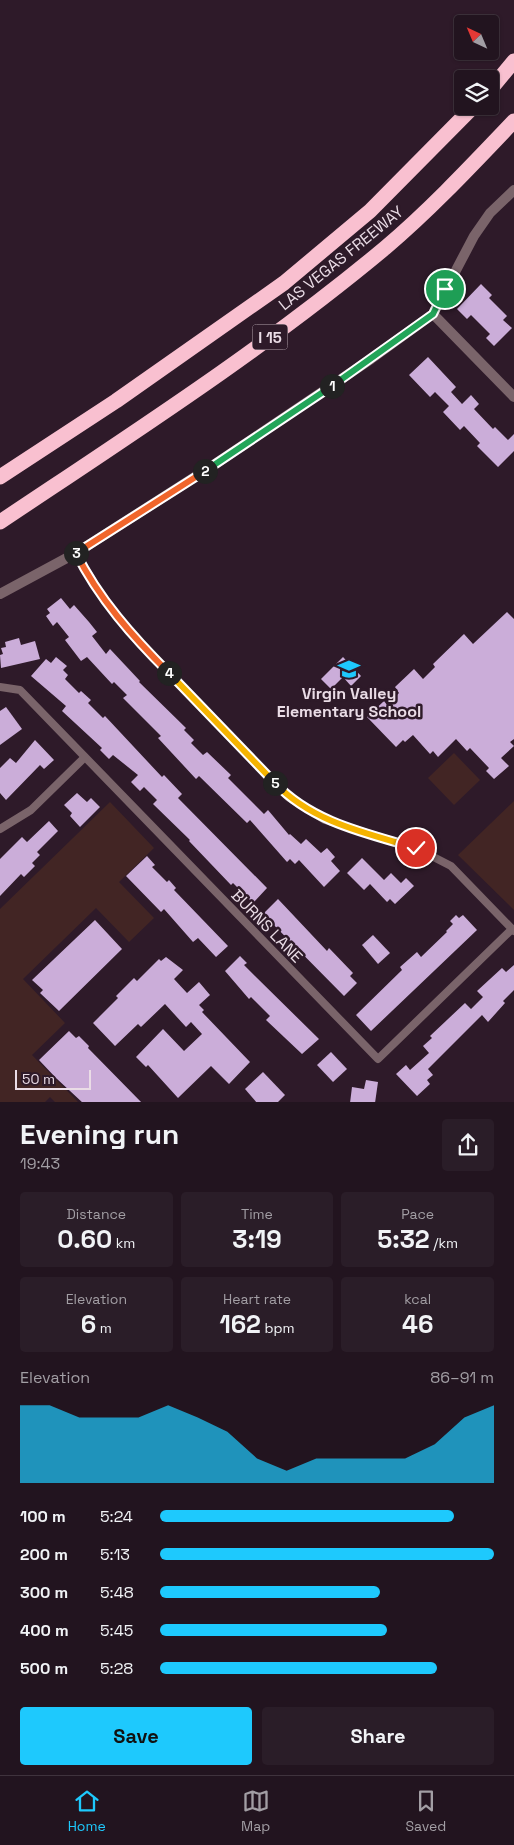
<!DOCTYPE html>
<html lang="en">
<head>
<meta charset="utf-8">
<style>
	body { margin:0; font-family:"Space Grotesk",sans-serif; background:#2a1d28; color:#f1f3f6; height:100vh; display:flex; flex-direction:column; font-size:19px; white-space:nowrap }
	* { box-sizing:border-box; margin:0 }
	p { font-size:16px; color:#a29ea4 }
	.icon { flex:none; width:28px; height:28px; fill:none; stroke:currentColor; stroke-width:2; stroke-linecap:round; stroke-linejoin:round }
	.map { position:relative; height:1102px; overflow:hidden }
	.panel { display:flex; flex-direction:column; background:#22141f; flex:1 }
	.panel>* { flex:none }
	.needle { width:32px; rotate:316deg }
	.controls { position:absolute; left:454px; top:15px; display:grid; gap:10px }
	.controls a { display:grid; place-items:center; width:45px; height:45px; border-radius:5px; background:#22141f; box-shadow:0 1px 4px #0004,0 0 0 1px #3f333d; font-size:25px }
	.scale { position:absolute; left:15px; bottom:12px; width:76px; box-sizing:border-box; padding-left:5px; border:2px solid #eadce6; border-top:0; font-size:14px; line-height:18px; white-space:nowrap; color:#eadce6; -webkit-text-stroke:4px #2e1a29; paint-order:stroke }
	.pin { position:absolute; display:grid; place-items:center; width:42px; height:42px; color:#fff; margin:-21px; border:2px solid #fff; border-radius:50%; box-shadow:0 1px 5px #0007 }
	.km { position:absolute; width:25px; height:25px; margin:-12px; border-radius:50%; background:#222; color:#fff; font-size:14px; line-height:25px; text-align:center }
	.round { display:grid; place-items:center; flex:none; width:52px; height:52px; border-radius:5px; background:#2a1d28 }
	.overview { display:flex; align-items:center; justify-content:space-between; height:85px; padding:0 20px }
	h1 { font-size:28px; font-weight:800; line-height:38px }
	.figures { display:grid; grid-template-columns:repeat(3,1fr); gap:8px; height:85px; padding:5px 20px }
	.figures div { display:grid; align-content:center; border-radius:5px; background:#2a1d28; text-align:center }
	.figures b { font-size:25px; font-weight:800 }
	.figures small { font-size:14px; font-weight:400 }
	.figures p { font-size:14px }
	.chart { height:140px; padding:10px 20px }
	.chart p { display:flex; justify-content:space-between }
	.chart svg { width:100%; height:90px; margin-top:5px; fill:#1ec9fd; opacity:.7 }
	.cta { display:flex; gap:10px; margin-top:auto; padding:10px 20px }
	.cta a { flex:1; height:58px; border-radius:5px; background:#1ec9fd; color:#111; font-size:20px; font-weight:800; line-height:58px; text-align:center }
	.cta a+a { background:#2a1d28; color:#f1f3f6 }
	ul { padding:0 20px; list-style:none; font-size:16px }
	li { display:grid; grid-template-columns:80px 60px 1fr; align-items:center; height:38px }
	li i { height:12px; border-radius:6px; background:#1ec9fd }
	.tab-bar { display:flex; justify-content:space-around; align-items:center; height:70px; border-top:1px solid #3f333d; background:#22141f; font-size:14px; color:#a29ea4 }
	.tab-bar a { display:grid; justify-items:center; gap:2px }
	.tab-bar .selected { color:#1ec9fd }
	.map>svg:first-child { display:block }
</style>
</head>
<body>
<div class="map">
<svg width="514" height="1103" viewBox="0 0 514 1103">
	<rect width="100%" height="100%" fill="#2e1a29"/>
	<g fill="#422524">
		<path d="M454 753 480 780 454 805 428 778Z"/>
		<path d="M514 801V910L458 855Z"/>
		<path d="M110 802 154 848 119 882 154 918 129 942 96 908 23 979 65 1023 32 1055 78 1102H55L50 1097 45 1102H0V909Z"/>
	</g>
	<g fill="#cbadd9">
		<path d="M481 284 492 295 489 298 507 316 503 320 512 328 494 346 486 338 490 334 471 315 467 319 457 309Z"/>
		<path d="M428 357 456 387 451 392 462 404 471 395 479 404 474 409 493 429 495 427 508 440 514 434V451L498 467 477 446 480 443 464 426 460 430 443 412 449 406 435 392 430 397 409 375Z"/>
		<path d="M61 598 70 609 74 605 89 622 97 632 92 636 106 654 110 649 140 681 139 682 186 728 184 730 194 740 191 743 203 755 207 752 231 775 228 778 264 814 268 810 289 835 290 834 301 844 306 839 321 853 327 848 335 857 331 861 340 871 324 887 299 860 295 864 290 859 287 862 250 820 247 823 199 776 196 779 158 738 161 736 123 698 127 695 114 682 112 684 87 657 81 661 65 640 69 637 57 622 53 626 46 616 50 613 47 609Z"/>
		<path d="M507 612 514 619V739L510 742 514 746 501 758 509 766 494 779 486 771 489 768 470 748 467 751 456 739 438 757 433 751 430 754 413 735 405 742 403 740 396 747 367 717 384 701 387 705 399 693 395 687 414 669 423 679 435 667 433 664 464 634 473 644Z"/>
		<path d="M19 638 21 645 35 641 40 659 1 668 0 655 3 654 1 648 6 647 5 642Z"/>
		<path d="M56 657 67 666 63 670 68 675 65 679 79 693 81 691 91 700 88 703 103 718 105 716 162 777 164 775 182 794 178 798 267 888 253 903 233 883 231 885 189 841 190 840 153 804 157 800 144 787 140 791 131 782 138 775 113 755 109 759 100 750 102 748 62 711 66 706 31 676 46 659 51 663Z"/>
		<path d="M343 657 361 676 351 686 343 677 331 689 321 679Z"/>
		<path d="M6 707 22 729 0 745V711Z"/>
		<path d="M35 740 54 760 44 769 40 765 6 800 0 793V768L10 758 16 763Z"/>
		<path d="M77 793 87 802 91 798 100 807 80 827 70 816 72 813 64 805Z"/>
		<path d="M49 821 58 831 37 852 40 855 32 863 35 866 24 877 21 874 0 896V859L22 837 27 842Z"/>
		<path d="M147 856 155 865 152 867 167 882 169 880 176 888 174 890 228 946 216 957 198 938 193 942 164 909 161 912 126 876Z"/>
		<path d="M362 858 384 880 391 873 401 883 406 878 414 886 395 904 390 899 387 902 370 884 364 890 347 873Z"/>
		<path d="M278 899 327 951 329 948 353 973 350 976 357 983 344 996 263 914Z"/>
		<path d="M456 915 459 918 463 915 477 930 371 1031 356 1015 402 970 400 967 417 952 421 957 447 932 446 931 453 924 450 921Z"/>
		<path d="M95 920 122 949 59 1011 40 993 43 990 32 980Z"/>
		<path d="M373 935 390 953 378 964 362 945Z"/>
		<path d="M240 956 247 963 244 965 256 977 319 1039 302 1054 266 1020 270 1016 251 997 249 999 225 971Z"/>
		<path d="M166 957 183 970 174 979 187 993 199 982 210 995 199 1005 204 1010 202 1012 250 1062 229 1084 211 1066 178 1098 148 1065 146 1067 136 1057 163 1029 184 1051 202 1034 191 1022 186 1027 165 1004 141 1027 138 1024 115 1046 93 1023 118 998 116 996 134 978 137 981 159 959 161 961Z"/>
		<path d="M514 965V990L503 1001 505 1003 488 1022 482 1015 428 1069 433 1075 427 1080 430 1084 417 1096 396 1074 406 1065 410 1070 429 1053 423 1046 432 1038 430 1036 465 1003 471 1009 483 997 477 991 502 968 506 972Z"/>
		<path d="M69 1031 76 1038 79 1036 89 1046 88 1048 142 1103H83L56 1078 39 1060Z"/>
		<path d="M331 1052 347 1069 333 1082 317 1065Z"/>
		<path d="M263 1072 285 1095 277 1103H257L245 1089Z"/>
		<path d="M366 1080 378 1082 375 1103H350L352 1087 364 1089Z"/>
	</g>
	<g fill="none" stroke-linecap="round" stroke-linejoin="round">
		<g stroke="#7a646a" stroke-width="8">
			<path d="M76 553 100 593 129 632 288 797 325 820 416 848 451 866 514 931"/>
			<path d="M0 687 20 690 378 1059 512 929"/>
			<path d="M0 829 31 810 84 758"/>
		</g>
		<g stroke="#7a646a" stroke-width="10">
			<path d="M433 314 514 397"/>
			<path d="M0 594 76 553 215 464 371 359 433 314 474 236 490 213 514 190"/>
		</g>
		<g stroke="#f9c0d0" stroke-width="15">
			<path d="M490 90 514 61"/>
			<path d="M0 477 116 401 284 283 370 211 474 106"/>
			<path d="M0 522C130 435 264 349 385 248 431 209 473 164 514 121"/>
		</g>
	</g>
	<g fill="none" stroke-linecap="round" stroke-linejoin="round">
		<g stroke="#fff" stroke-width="10">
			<path id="split-1" d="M332 386 433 314 445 289"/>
		</g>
		<g stroke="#fff" stroke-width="10">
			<path id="split-2" d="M205 471 332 386"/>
		</g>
		<g stroke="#fff" stroke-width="10">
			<path id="split-3" d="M76 553 205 471"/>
		</g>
		<g stroke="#fff" stroke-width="10">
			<path id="split-4" d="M76 553C99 599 133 637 169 673"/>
		</g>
		<g stroke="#fff" stroke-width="10">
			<path id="split-5" d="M169 673 275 783"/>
		</g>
		<g stroke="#fff" stroke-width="10">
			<path id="split-6" d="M275 783C312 822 365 833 416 848"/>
		</g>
		<use href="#split-1" stroke="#22a559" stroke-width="6"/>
		<use href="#split-2" stroke="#22a559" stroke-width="6"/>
		<use href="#split-3" stroke="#f0652b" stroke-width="6"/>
		<use href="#split-4" stroke="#f0652b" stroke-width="6"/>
		<use href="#split-5" stroke="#f5b400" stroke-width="6"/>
		<use href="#split-6" stroke="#f5b400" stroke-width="6"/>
	</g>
	<defs>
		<g id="school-bare" transform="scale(1.725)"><path d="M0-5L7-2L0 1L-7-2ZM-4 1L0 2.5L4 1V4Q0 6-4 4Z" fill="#1ec9fd" stroke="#2e1a29" stroke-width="2.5" paint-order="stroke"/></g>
	</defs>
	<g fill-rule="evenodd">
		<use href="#school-bare" x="349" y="669"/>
	</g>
	<g text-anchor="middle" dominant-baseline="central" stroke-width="5" stroke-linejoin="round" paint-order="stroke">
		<rect fill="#2e1a29" stroke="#b2a2ad" stroke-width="1" x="252.5" y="324.5" width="35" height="25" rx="4"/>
		<g font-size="15" font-weight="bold" fill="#eadce6">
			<text x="270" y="337">I 15</text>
		</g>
		<g font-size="16" fill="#eadce6" stroke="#2e1a29">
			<text transform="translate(341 258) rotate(-39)">LAS VEGAS FREEWAY</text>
			<text transform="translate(267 926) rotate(46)">BURNS LANE</text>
		</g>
		<g font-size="16" font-weight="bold" fill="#eadce6" stroke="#2e1a29">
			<text x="349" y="693">Virgin Valley<tspan x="349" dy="18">Elementary School</tspan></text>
		</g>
	</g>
</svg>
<div class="controls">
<a><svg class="needle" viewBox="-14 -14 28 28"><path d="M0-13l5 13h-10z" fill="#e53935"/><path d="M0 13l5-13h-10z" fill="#a29ea4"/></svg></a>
<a><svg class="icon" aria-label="layers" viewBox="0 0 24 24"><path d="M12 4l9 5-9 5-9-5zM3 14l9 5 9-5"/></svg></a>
</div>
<div class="scale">50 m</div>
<div class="pin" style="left:445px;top:289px;background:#1e9e55"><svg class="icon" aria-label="arrive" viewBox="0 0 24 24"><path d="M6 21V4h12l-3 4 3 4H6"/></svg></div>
<div class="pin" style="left:416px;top:848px;background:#d93025"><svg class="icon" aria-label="check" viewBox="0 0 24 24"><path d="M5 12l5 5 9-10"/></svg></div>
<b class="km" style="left:332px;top:386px">1</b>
<b class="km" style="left:205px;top:471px">2</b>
<b class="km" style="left:76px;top:553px">3</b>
<b class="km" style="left:169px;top:673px">4</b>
<b class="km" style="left:275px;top:783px">5</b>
</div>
<section class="panel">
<div class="overview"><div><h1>Evening run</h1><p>19:43</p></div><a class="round"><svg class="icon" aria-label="share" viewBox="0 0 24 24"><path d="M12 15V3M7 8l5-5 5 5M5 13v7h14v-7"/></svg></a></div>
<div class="figures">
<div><p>Distance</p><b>0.60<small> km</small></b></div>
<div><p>Time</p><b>3:19</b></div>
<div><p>Pace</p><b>5:32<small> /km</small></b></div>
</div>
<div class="figures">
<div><p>Elevation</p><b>6<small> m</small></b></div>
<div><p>Heart rate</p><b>162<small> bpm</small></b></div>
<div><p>kcal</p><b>46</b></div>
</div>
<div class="chart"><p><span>Elevation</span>86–91 m</p>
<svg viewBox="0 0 160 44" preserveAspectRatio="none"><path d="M0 44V6L10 6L20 12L30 12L40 12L50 6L60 12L70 19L80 32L90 38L100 32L110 32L120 32L130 32L140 25L150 12L160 6V44z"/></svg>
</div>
<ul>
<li><b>100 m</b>5:24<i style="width:88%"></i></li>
<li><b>200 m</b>5:13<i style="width:100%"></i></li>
<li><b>300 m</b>5:48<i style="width:66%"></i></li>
<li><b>400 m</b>5:45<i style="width:68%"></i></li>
<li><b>500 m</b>5:28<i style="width:83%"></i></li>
</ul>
<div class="cta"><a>Save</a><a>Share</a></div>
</section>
<nav class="tab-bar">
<a class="selected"><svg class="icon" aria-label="home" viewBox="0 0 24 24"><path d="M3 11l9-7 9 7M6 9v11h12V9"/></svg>Home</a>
<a><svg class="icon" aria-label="map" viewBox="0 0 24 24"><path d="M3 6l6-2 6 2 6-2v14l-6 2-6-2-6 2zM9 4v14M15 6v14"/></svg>Map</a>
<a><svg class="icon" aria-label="saved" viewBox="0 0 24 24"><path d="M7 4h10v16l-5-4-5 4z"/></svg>Saved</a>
</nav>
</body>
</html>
